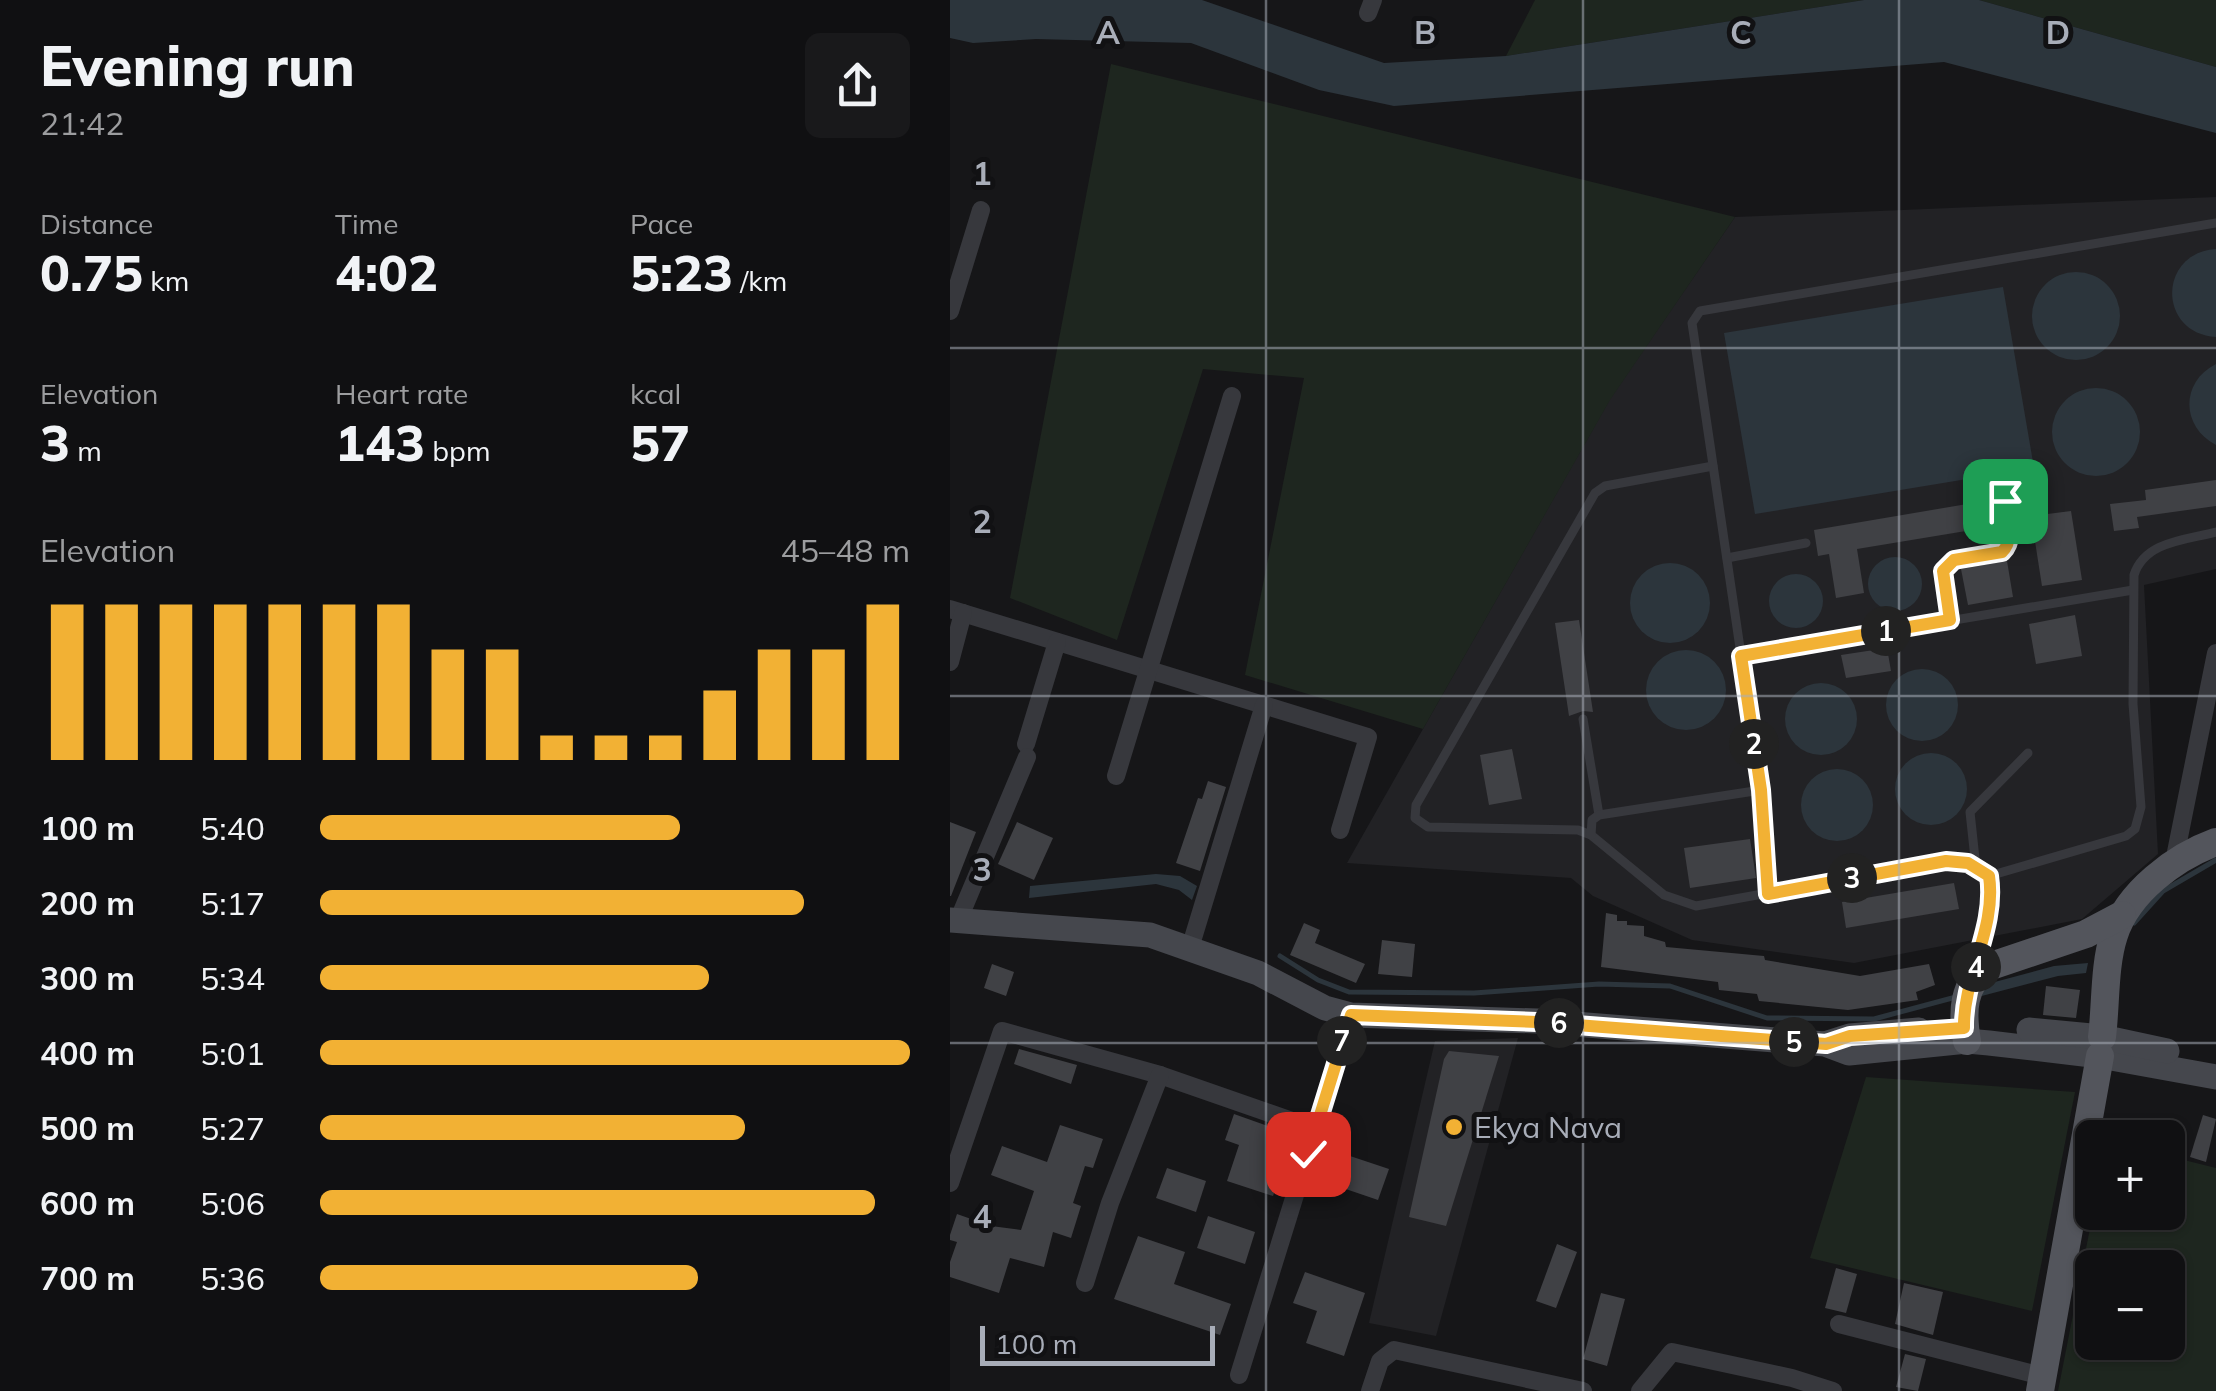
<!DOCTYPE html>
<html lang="en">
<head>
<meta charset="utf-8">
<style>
	body { margin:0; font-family:Mulish,sans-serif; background:#19191b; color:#f1f3f6; height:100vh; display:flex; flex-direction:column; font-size:38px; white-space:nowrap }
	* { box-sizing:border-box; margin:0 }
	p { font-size:32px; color:#9c9d9f }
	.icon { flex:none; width:55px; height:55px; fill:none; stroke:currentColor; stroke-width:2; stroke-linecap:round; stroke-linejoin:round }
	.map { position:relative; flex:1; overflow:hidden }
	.panel { display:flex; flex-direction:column; background:#101012; width:950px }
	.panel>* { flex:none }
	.tools { position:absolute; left:1125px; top:1120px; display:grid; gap:20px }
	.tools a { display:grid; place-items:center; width:110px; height:110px; border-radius:15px; background:#101012; box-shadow:0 2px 8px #0004,0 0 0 2px #303032; font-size:50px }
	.scale { position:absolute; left:30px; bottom:25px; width:235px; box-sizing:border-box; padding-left:10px; border:5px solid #a8adb8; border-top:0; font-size:28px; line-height:35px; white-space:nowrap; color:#a8adb8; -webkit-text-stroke:8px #111113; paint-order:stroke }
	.pin { position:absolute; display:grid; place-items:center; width:85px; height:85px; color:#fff; margin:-42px; border-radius:20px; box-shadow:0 5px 15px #0006 }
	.km { position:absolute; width:50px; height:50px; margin:-25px; border-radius:50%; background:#222; color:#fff; font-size:28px; line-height:50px; text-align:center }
	.round { display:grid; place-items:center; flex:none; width:105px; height:105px; border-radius:15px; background:#19191b }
	.headline { display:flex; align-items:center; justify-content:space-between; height:170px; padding:0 40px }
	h1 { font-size:55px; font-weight:800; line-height:75px }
	.figures { display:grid; grid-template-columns:repeat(3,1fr); gap:15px; height:170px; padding:10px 40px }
	.figures div { display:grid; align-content:center }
	.figures b { font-size:50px; font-weight:800 }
	.figures small { font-size:28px; font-weight:400 }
	.figures p { font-size:28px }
	.chart { height:280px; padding:20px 40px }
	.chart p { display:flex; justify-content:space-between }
	.chart svg { width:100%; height:180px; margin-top:10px; stroke:#f2b134; stroke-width:6 }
	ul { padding:0 40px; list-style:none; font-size:32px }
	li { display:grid; grid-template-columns:160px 120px 1fr; align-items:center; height:75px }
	li i { height:25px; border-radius:12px; background:#f2b134 }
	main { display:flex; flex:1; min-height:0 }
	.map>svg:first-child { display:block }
</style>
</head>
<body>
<main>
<section class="panel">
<div class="headline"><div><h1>Evening run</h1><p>21:42</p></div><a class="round"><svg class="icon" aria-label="share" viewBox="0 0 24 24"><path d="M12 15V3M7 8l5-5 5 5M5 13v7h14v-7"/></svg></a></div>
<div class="figures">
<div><p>Distance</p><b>0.75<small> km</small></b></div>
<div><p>Time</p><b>4:02</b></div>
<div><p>Pace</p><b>5:23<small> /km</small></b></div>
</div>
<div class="figures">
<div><p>Elevation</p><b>3<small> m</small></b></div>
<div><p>Heart rate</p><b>143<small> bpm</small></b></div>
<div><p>kcal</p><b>57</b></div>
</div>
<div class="chart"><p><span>Elevation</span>45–48 m</p>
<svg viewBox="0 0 160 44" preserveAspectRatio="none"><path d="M5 44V6M15 44V6M25 44V6M35 44V6M45 44V6M55 44V6M65 44V6M75 44V17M85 44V17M95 44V38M105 44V38M115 44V38M125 44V27M135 44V17M145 44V17M155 44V6"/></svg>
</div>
<ul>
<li><b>100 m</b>5:40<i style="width:61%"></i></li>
<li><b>200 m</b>5:17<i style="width:82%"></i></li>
<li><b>300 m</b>5:34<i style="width:66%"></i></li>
<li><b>400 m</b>5:01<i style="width:100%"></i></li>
<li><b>500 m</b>5:27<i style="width:72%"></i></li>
<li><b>600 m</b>5:06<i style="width:94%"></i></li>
<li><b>700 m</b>5:36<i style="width:64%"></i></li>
</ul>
</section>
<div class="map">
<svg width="1266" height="1391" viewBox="0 0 1266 1391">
	<rect width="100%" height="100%" fill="#161618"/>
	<g fill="#222225">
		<path d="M1266 197V569L1194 585 1208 854 1132 919 904 963 742 940 643 896 621 878 397 863 660 399 785 217Z"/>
		<path d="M568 1038 486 1336 419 1323 485 1041Z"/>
	</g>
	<g fill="#1e261f" fill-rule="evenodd">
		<path d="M585 0H914L556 56Z"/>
		<path d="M1029 0H1266V67Z"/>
		<path d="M161 64 785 217 660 400 473 729 295 675 354 378 253 369 167 640 60 598Z"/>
		<path d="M916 1077 1125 1092 1082 1311 860 1258Z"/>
		<path d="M1218 1156 1266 1168V1391H1108L1143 1213 1218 1212ZM1142 1268H1218V1342H1142Z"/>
	</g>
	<g fill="#2c353c">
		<path d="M0 0H252L434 63 556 56 914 0H1029L1266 67V133L994 62 444 106 369 90 241 43 86 39 23 43 0 38Z"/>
		<path d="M1266 249V337C1208 334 1207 253 1266 249Z"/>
		<circle cx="1126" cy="316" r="44"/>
		<path d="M1053 287 1084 468 805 514 774 333Z"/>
		<path d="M1266 364V445C1231 427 1230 382 1266 364Z"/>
		<circle cx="1146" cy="432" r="44"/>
		<circle cx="945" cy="584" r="27"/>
		<circle cx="720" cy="603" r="40"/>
		<circle cx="846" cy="601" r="27"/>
		<circle cx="736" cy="690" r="40"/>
		<circle cx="972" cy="705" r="36"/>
		<circle cx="871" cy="719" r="36"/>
		<circle cx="981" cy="789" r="36"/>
		<circle cx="887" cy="805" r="36"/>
		<path d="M206 874 230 876 247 886 242 900 229 890 206 884 79 898 80 886Z"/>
		<path d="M1138 963 1136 973 1108 976 1024 998 1026 987 1104 966Z"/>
	</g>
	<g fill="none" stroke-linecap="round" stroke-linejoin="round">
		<g stroke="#2c353c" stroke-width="5">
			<path d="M1184 923 1213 891 1266 860"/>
			<path d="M330 956 368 980 399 992 524 993 649 984 720 986 817 1018 924 1019 1006 997"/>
		</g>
	</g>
	<g fill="#404145">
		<path d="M1266 480V506L1187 517 1189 528 1164 531 1160 504 1196 500 1195 490Z"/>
		<path d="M1023 503 1028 529 907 549 914 593 886 598 879 554 868 556 864 530Z"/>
		<path d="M1121 511 1132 580 1092 586 1081 516Z"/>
		<path d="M1057 561 1063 597 1018 605 1011 569Z"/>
		<path d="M1125 615 1132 656 1086 664 1079 624Z"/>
		<path d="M629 620 643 712 633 711 619 716 605 623Z"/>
		<path d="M937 648 941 671 896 678 891 655Z"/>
		<path d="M562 749 572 799 539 805 530 755Z"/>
		<path d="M258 781 276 787 250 871 226 863 248 798 252 799Z"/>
		<path d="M0 822 26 832 1 896H0Z"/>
		<path d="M67 822 103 838 84 880 48 864Z"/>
		<path d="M800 839 806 878 740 888 734 848Z"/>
		<path d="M1004 883 1009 909 896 928 892 902Z"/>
		<path d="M656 913 667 915V921H677V925L694 926V936L715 942 716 947 814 956 815 960 910 976 979 964 985 985 966 992 968 1000 898 1010 809 1001 807 994 769 990 768 982 651 967Z"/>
		<path d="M354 923 370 930 365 943 415 964 406 983 340 955Z"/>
		<path d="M432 940 465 944 462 977 428 974Z"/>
		<path d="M42 964 64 972 56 996 34 988Z"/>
		<path d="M1096 986 1130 990 1126 1018 1093 1015Z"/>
		<path d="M69 1049 127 1065 121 1084 64 1064Z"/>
		<path d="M499 1051 549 1056 496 1226 459 1217 494 1059Z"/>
		<path d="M284 1114 326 1129 316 1159 334 1165 323 1196 277 1181 289 1145 275 1140Z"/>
		<path d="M1253 1115 1266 1119 1256 1162 1240 1157Z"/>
		<path d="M110 1125 153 1139 143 1168 135 1166 123 1203 131 1206 121 1238 103 1232 94 1267 60 1258 49 1293 0 1277V1262L7 1242 0 1240V1235L7 1214 41 1226 71 1230 84 1191 41 1175 52 1146 97 1162Z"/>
		<path d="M391 1153 439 1169 428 1200 381 1184Z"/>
		<path d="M217 1168 256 1181 246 1212 206 1198Z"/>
		<path d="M258 1216 305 1232 295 1264 247 1248Z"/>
		<path d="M188 1236 235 1252 224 1284 281 1304 270 1335 164 1299Z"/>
		<path d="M607 1244 627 1252 606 1308 586 1301Z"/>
		<path d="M886 1268 907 1274 896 1313 875 1308Z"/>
		<path d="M355 1272 415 1293 394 1356 356 1343 367 1311 343 1303Z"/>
		<path d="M954 1283 993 1292 983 1335 945 1324Z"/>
		<path d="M651 1293 675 1299 657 1366 633 1359Z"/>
		<path d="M955 1354 976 1359 968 1391 946 1387Z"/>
	</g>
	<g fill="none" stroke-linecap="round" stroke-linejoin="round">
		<g stroke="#37383d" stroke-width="9">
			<path d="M763 466 655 486 645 493 466 805 465 818 478 827 628 830 641 835 714 895 746 906 996 861 1018 863 1039 876 1042 896 1026 968"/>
			<path d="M777 558 856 543"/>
			<path d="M1000 620 993 571 1004 560 1052 552C1065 541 1057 517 1055 501"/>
			<path d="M791 656 1183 590"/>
			<path d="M633 719 649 815"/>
			<path d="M641 835 642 820 649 815 811 790"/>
			<path d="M1026 868 1020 812 1078 753"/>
			<path d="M1039 876 1176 836 1185 829 1191 807 1183 704 1184 575C1195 541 1236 540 1266 532"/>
			<path d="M818 894 811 790 742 323 750 311 1266 223"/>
		</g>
		<g stroke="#37383d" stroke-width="18">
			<path d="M418 13 423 0"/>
			<path d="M0 311 31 210"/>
			<path d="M0 609 418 737 390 830"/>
			<path d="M0 662 13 613"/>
			<path d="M76 744 107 642"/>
			<path d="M166 776 282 396"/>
			<path d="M1224 862 1266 653"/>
			<path d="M8 921 77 757"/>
			<path d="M240 948 314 705"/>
			<path d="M0 1183 52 1031 210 1075 365 1129"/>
			<path d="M135 1283 160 1203 210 1075"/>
			<path d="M889 1324 1092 1376"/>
			<path d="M289 1375 401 1015"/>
			<path d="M420 1391 430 1361 444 1350 633 1391"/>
			<path d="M690 1391 722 1352 842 1378 883 1391"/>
		</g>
		<g stroke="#45474d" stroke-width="25">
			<path d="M0 920 200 935 308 973 375 1008 401 1015 587 1021 875 1044 899 1053 1017 1041 1039 1043 1150 1056 1266 1077"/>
			<path d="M1079 1030 1152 1037 1217 1051"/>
			<path d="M875 1044 900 1036 969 1030"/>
		</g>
		<g stroke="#53555c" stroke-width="28">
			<path d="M1152 1037C1156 1005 1154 965 1164 935 1178 892 1225 857 1266 842"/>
			<path d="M1017 1041C1012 1013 1012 984 1038 967L1136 934 1172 915"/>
			<path d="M1090 1391 1150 1056"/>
		</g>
	</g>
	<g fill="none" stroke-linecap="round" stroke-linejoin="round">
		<g stroke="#fff" stroke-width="20">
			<path id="route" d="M358 1154 401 1015 587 1022 876 1044 900 1036 1014 1028C1013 976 1047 928 1039 876L1018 863 996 861 818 894 811 790 791 656 1000 620 993 571 1004 560 1052 552C1065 540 1057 518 1055 501"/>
		</g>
		<use href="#route" stroke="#f2b134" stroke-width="12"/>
	</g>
	<path fill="none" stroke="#a8adb8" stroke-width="2.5" stroke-opacity="0.55" d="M316 0V1391M633 0V1391M949 0V1391M0 348H1266M0 696H1266M0 1043H1266"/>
	<circle fill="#f2b134" stroke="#111113" stroke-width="4" cx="504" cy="1127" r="10"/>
	<g text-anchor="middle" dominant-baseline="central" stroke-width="10" stroke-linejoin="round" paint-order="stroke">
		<g font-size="30" fill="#a8adb8" stroke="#111113" text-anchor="start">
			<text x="524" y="1127">Ekya Nava</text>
		</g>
	</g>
	<g font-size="32" text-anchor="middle" font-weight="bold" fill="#a8adb8" stroke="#111113" stroke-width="10" stroke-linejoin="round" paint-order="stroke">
		<text x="158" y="44">A</text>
		<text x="475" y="44">B</text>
		<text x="791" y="44">C</text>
		<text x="1108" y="44">D</text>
		<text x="32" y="185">1</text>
		<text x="32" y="533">2</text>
		<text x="32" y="881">3</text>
		<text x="32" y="1228">4</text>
	</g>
</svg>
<div class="tools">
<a>+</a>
<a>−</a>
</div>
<div class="scale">100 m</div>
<div class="pin" style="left:1055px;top:501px;background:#1e9e55"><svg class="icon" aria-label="arrive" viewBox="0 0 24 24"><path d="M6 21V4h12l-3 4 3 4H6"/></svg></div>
<div class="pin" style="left:358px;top:1154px;background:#d93025"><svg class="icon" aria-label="check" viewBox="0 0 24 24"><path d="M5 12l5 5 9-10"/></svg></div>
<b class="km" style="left:936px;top:631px">1</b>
<b class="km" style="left:804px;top:744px">2</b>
<b class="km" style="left:902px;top:878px">3</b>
<b class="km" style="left:1026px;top:967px">4</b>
<b class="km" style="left:844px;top:1042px">5</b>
<b class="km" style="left:609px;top:1023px">6</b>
<b class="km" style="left:392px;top:1041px">7</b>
</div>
</main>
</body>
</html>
